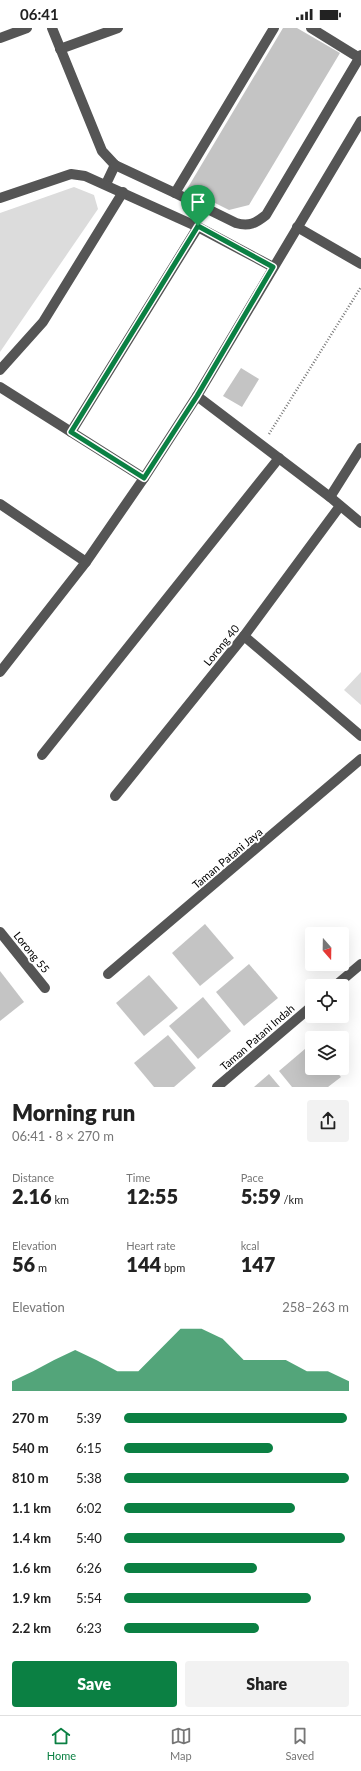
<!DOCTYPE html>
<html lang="en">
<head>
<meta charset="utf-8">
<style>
	body { margin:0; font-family:Lato,sans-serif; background:#f2f2f2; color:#222; height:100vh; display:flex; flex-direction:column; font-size:15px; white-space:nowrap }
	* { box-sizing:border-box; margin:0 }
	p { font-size:13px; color:#767676 }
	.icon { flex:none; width:22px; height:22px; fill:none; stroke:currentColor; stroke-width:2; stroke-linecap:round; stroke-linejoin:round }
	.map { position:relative; height:1059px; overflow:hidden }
	.panel { display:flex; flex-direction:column; background:#fff; flex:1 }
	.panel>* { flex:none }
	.needle { width:26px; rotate:160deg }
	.buttons { position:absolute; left:305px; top:899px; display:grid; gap:8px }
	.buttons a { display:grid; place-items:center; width:44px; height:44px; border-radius:4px; background:#fff; box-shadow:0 4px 16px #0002; font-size:20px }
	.pin { position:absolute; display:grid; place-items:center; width:34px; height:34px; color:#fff; margin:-41px -17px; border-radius:50% 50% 50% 0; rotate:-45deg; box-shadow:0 0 4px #0007 }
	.pin .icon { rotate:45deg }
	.round { display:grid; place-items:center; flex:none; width:42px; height:42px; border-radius:4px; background:#f2f2f2 }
	.head { display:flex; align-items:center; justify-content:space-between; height:68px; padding:0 12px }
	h1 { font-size:22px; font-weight:800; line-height:30px }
	.metrics { display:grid; grid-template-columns:repeat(3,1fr); gap:6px; height:68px; padding:4px 12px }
	.metrics div { display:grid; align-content:center }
	.metrics b { font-size:20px; font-weight:800 }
	.metrics small { font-size:11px; font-weight:400 }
	.metrics p { font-size:11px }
	.chart { height:112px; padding:8px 12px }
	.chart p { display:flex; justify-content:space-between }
	.chart svg { width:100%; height:72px; margin-top:4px; fill:#0b8043; opacity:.7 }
	.button { display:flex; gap:8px; margin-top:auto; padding:8px 12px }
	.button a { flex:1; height:46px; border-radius:4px; background:#0b8043; color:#fff; font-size:16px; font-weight:800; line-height:46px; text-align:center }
	.button a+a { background:#f2f2f2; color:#222 }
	ul { padding:0 12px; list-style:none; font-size:13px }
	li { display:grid; grid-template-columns:64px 48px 1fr; align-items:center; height:30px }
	li i { height:10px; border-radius:5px; background:#0b8043 }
	.status { display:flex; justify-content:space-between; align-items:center; height:28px; padding:0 20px; background:#fff; direction:ltr }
	.status svg { height:11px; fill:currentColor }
	.menu { display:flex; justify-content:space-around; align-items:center; height:56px; border-top:1px solid #e0e0e0; background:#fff; font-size:11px; color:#767676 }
	.menu a { display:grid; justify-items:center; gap:2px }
	.menu .on { color:#0b8043 }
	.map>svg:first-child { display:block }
</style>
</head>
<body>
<div class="status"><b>06:41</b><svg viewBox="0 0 49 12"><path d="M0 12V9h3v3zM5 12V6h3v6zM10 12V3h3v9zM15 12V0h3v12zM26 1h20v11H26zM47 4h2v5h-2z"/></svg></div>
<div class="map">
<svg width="361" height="1059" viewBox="0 0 361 1059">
	<rect width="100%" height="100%" fill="#fff"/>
	<g fill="#dcdcdc">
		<path d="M74 159 94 167 98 181 0 324V185Z"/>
		<path d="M361 644V677L344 662Z"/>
	</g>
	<g fill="#c4c4c4">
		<path d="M283 0H297L340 25 249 177 229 182 187 161Z"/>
		<path d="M241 340 259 351 242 379 223 368Z"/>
		<path d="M205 896 234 930 200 958 172 925Z"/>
		<path d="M249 936 278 970 244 998 216 964Z"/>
		<path d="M0 943 24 974 0 993Z"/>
		<path d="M149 947 178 980 144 1008 116 975Z"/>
		<path d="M203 969 231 1003 198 1031 169 998Z"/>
		<path d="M168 1007 196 1040 174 1059H154L134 1035Z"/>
		<path d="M312 1015V1040H333L341 1049 328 1059H292L279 1043Z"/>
		<path d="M269 1046 280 1059H254Z"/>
	</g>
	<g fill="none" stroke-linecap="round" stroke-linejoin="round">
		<path stroke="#777" stroke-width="2.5" stroke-dasharray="1 2" stroke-linecap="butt" d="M269 406 361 259"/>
		<g stroke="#555" stroke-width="10">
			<path d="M52 0 102 123 115 137 106 156"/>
			<path d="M311 0 361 31"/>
			<path d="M0 10 27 0"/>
			<path d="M60 21 118 0"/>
			<path d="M115 137 175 165 236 195C249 199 256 195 266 187L361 27"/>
			<path d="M175 165 274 0"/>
			<path d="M0 170 71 146 85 148 198 199 273 239"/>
			<path d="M297 199 361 236"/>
			<path d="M0 342 43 294 123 164"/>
			<path d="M0 359 144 450"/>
			<path d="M197 368 330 469 361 495"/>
			<path d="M71 404 198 199"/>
			<path d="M330 469 361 420"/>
			<path d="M0 476 86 534"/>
			<path d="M244 608 361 708"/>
			<path d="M0 644 86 534 144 450 197 368 361 93"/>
			<path d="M42 727 279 430"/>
			<path d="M115 768 244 608 340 478"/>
			<path d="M0 904 45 960"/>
			<path d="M108 946 361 731"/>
			<path d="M335 958 361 936"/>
			<path d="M217 1059 312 978"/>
		</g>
	</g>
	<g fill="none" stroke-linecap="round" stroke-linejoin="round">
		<g stroke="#fff" stroke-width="8">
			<path id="route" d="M198 198 273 239 197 368 144 450 71 404Z"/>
		</g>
		<use href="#route" stroke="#0b8043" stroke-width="5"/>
	</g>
	<g text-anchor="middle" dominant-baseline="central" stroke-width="4" stroke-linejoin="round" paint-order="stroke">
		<g font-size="11" fill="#000" stroke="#fff">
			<text transform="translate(221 617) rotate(-51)">Lorong 40</text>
			<text transform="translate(227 830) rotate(-40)">Taman Patani Jaya</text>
			<text transform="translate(32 924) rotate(51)">Lorong 55</text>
			<text transform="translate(257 1009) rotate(-41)">Taman Patani Indah</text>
		</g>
	</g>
</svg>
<div class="buttons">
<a><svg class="needle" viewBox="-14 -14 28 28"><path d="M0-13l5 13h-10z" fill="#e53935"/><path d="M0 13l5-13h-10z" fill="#767676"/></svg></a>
<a><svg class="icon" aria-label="locate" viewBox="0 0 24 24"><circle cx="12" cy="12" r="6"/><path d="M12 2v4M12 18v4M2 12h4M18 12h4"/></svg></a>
<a><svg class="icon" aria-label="layers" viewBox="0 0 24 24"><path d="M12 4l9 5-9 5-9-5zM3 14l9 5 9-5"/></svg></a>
</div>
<div class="pin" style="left:198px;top:198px;background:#1e9e55"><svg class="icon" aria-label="arrive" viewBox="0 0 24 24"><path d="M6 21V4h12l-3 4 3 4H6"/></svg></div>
</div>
<section class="panel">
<div class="head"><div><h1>Morning run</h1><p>06:41 · 8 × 270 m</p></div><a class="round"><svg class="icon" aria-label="share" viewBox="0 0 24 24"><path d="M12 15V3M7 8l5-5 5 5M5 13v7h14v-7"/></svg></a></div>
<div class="metrics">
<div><p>Distance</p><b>2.16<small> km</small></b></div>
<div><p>Time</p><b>12:55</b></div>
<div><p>Pace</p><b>5:59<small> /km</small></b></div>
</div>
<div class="metrics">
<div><p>Elevation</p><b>56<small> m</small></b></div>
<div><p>Heart rate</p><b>144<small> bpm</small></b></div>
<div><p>kcal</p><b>147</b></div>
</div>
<div class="chart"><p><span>Elevation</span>258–263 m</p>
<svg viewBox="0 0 160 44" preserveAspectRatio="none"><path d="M0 44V38L10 32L20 25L30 19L40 25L50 32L60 32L70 19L80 6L90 6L100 12L110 25L120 25L130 25L140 32L150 32L160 38V44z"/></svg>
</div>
<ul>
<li><b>270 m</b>5:39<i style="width:99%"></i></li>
<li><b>540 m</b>6:15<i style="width:66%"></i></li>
<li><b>810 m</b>5:38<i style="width:100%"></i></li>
<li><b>1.1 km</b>6:02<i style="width:76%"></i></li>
<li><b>1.4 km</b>5:40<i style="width:98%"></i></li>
<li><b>1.6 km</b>6:26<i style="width:59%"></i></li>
<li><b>1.9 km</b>5:54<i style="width:83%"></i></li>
<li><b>2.2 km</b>6:23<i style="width:60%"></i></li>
</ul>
<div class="button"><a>Save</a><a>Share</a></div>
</section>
<nav class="menu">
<a class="on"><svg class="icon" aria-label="home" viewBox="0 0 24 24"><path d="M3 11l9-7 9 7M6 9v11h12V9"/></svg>Home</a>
<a><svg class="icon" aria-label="map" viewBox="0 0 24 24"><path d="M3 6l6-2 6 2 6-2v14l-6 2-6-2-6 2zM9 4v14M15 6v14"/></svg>Map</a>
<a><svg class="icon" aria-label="saved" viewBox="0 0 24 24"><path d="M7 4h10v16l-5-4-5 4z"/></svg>Saved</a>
</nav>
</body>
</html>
